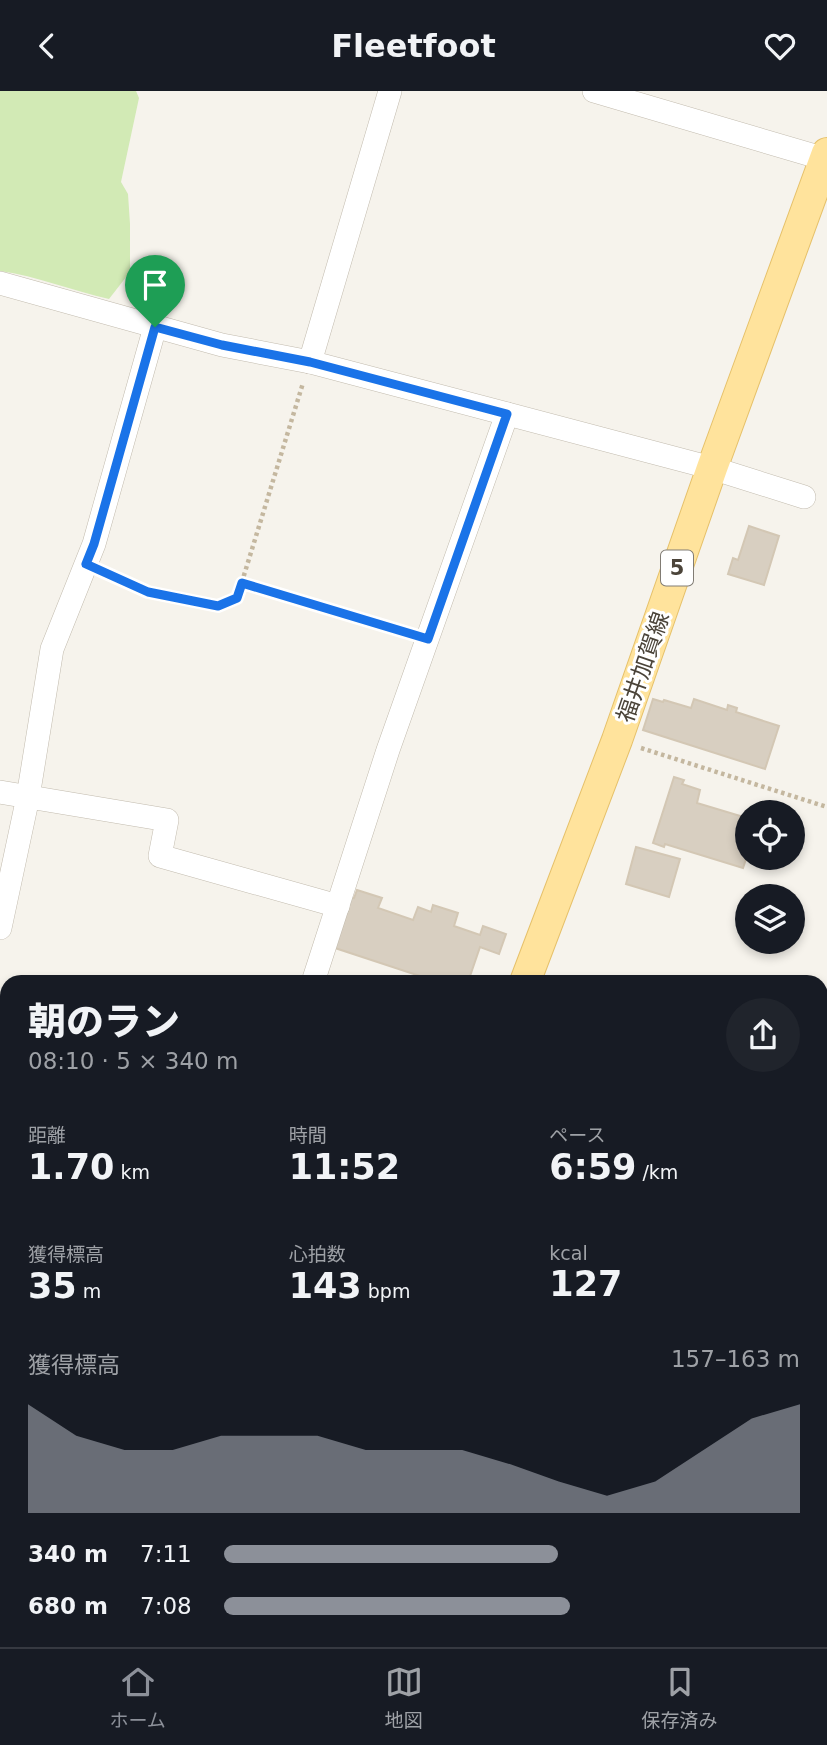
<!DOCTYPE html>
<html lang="ja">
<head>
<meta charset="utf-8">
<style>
	body { margin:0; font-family:"DejaVu Sans","Noto Sans JP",sans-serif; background:#20242c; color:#f1f3f6; height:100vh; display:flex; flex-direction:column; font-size:26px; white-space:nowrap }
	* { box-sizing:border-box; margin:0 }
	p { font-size:23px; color:#9ea1a6 }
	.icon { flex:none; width:38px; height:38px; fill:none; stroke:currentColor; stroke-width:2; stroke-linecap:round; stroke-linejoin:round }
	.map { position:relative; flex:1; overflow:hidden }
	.details { position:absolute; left:0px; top:884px; width:828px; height:674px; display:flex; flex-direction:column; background:#171b24; border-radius:21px 21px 0 0; box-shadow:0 4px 10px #0003 }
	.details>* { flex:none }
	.fabs { position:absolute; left:735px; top:709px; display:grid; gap:14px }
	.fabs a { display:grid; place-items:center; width:70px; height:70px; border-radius:50%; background:#171b24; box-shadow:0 4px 10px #0003; font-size:35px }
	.pin { position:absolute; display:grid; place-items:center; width:60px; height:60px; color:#fff; margin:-72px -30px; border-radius:50% 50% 50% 0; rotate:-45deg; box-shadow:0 0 7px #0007 }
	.pin .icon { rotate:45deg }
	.round { display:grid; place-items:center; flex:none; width:74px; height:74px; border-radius:37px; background:#20242c }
	.overview { display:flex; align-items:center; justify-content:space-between; height:119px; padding:0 28px }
	h1 { font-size:38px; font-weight:800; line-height:52px }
	.metrics { display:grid; grid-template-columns:repeat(3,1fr); gap:10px; height:119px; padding:7px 28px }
	.metrics div { display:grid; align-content:center }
	.metrics b { font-size:35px; font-weight:800 }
	.metrics small { font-size:19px; font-weight:400 }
	.metrics p { font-size:19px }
	.chart { height:196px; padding:14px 28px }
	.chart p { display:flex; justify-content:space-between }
	.chart svg { width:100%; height:126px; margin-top:7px; fill:#8c9099; opacity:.7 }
	ul { padding:0 28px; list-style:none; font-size:23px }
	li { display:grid; grid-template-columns:112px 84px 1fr; align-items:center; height:52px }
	li i { height:18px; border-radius:9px; background:#8c9099 }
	header { display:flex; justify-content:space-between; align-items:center; height:91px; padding:0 28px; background:#171b24; font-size:32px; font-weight:800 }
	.tabs { display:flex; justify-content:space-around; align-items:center; height:98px; border-top:2px solid #363941; background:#171b24; font-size:19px; color:#9ea1a6 }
	.tabs a { display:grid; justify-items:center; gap:4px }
	.tabs .current { color:#8c9099 }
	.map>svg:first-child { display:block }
</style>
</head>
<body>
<header><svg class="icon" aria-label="back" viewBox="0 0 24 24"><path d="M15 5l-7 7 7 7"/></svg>Fleetfoot<svg class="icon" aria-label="heart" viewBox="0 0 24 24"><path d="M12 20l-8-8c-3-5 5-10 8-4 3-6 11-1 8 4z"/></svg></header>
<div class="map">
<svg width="827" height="1556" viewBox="0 0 827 1556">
	<rect width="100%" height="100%" fill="#f6f3ec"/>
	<path fill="#d2eab5" d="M0 0H136L139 7 121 91 128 103 130 133V181L109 208C74 200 36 185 0 180Z"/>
	<g fill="#d8cfc1" stroke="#d3c7b4" stroke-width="2">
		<path d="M749 435 779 445 764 494 728 483 733 467 738 469Z"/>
		<path d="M653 608 663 611 664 609 691 617 694 608 727 619 728 614 737 617 736 621 779 635 765 678 643 639Z"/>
		<path d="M674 686 684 689 682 693 700 699 697 712 747 727V765L743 777 665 753 664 756 653 752Z"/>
		<path d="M636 756 680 768 669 806 626 793Z"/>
		<path d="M357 799 382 807 378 817 413 829 418 816 431 821 433 814 458 822 454 835 480 844 483 835 506 843 499 863 480 856 468 891H438L332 856 348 805 354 807Z"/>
	</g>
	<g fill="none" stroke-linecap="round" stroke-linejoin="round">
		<g stroke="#c2bbae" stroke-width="24">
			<g id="minor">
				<path d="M594 0 825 68"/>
				<path d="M0 192 222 254 310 271 712 377 804 406"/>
				<path d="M310 271 390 0"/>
				<path d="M0 701 167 729 160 765 338 815"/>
				<path d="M0 837 28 706 52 558 94 453 155 236"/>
				<path d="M313 891 388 659 507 323"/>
				<path d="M0 915 7 917"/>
				<path d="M0 1232 7 1234"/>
				<path d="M821 1335 827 1337"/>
				<path d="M12 1550 26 1556"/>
				<path d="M572 1550 590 1556"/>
			</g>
		</g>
		<g stroke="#e6c16a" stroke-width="32">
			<g id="major">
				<path d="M525 891 617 649 712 377 827 62"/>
				<path d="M821 1017 827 1018"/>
				<path d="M252 1556 254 1550"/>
			</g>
		</g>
		<g stroke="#c4b79f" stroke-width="4.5" stroke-dasharray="3.5 3.5" stroke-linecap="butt">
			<path d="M106 482 148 501 218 515 237 507 303 292"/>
			<path d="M241 492 407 541"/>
			<path d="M641 657 827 716"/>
			<path d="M0 972 7 974"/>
			<path d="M0 1138 7 1141"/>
			<path d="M821 1375 826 1359"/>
			<path d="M765 1556 766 1550"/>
		</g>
		<use href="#minor" stroke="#fff" stroke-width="23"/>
		<use href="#major" stroke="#ffe39c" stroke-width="30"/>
	</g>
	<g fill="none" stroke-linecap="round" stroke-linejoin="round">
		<g stroke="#fff" stroke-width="14">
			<path id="route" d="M155 236 222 254 310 271 507 323 428 548 242 492 237 507 218 515 148 501 86 473 94 453Z"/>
		</g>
		<use href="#route" stroke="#1a73e8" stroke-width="9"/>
	</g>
	<g text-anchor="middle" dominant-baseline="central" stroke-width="6" stroke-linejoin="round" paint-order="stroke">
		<rect fill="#fff" stroke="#817c74" stroke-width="2" x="661" y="459.5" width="32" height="35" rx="5"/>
		<g font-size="21" font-weight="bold" fill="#4b4439">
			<text x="677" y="477">5</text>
		</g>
		<g font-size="23" fill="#4b4439" stroke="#fff">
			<text transform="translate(643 576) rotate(-71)">福井加賀線</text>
		</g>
	</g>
</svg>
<div class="fabs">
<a><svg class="icon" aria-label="locate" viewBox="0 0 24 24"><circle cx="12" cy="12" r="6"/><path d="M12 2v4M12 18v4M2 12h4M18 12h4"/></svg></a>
<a><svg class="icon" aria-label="layers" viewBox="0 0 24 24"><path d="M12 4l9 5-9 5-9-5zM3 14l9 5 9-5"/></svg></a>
</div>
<div class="pin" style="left:155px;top:236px;background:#1e9e55"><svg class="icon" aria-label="arrive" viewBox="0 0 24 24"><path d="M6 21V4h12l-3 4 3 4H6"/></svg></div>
<section class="details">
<div class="overview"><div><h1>朝のラン</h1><p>08:10 · 5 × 340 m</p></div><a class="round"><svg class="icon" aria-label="share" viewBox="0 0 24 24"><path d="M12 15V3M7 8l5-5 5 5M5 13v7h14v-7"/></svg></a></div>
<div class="metrics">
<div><p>距離</p><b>1.70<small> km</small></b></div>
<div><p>時間</p><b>11:52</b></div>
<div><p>ペース</p><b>6:59<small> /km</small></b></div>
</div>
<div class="metrics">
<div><p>獲得標高</p><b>35<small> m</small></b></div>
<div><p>心拍数</p><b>143<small> bpm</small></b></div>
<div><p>kcal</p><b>127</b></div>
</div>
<div class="chart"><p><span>獲得標高</span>157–163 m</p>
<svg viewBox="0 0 160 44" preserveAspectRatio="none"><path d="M0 44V6L10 17L20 22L30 22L40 17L50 17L60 17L70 22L80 22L90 22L100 27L110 33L120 38L130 33L140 22L150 11L160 6V44z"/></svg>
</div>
<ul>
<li><b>340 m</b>7:11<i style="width:58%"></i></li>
<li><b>680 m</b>7:08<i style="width:60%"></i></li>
</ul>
</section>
</div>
<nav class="tabs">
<a class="current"><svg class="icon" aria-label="home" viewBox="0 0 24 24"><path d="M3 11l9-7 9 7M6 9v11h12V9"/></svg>ホーム</a>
<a><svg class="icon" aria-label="map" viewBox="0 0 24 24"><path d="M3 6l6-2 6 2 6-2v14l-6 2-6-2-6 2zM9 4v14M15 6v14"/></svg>地図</a>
<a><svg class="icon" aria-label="saved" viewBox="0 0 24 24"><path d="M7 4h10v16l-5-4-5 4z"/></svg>保存済み</a>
</nav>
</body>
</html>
